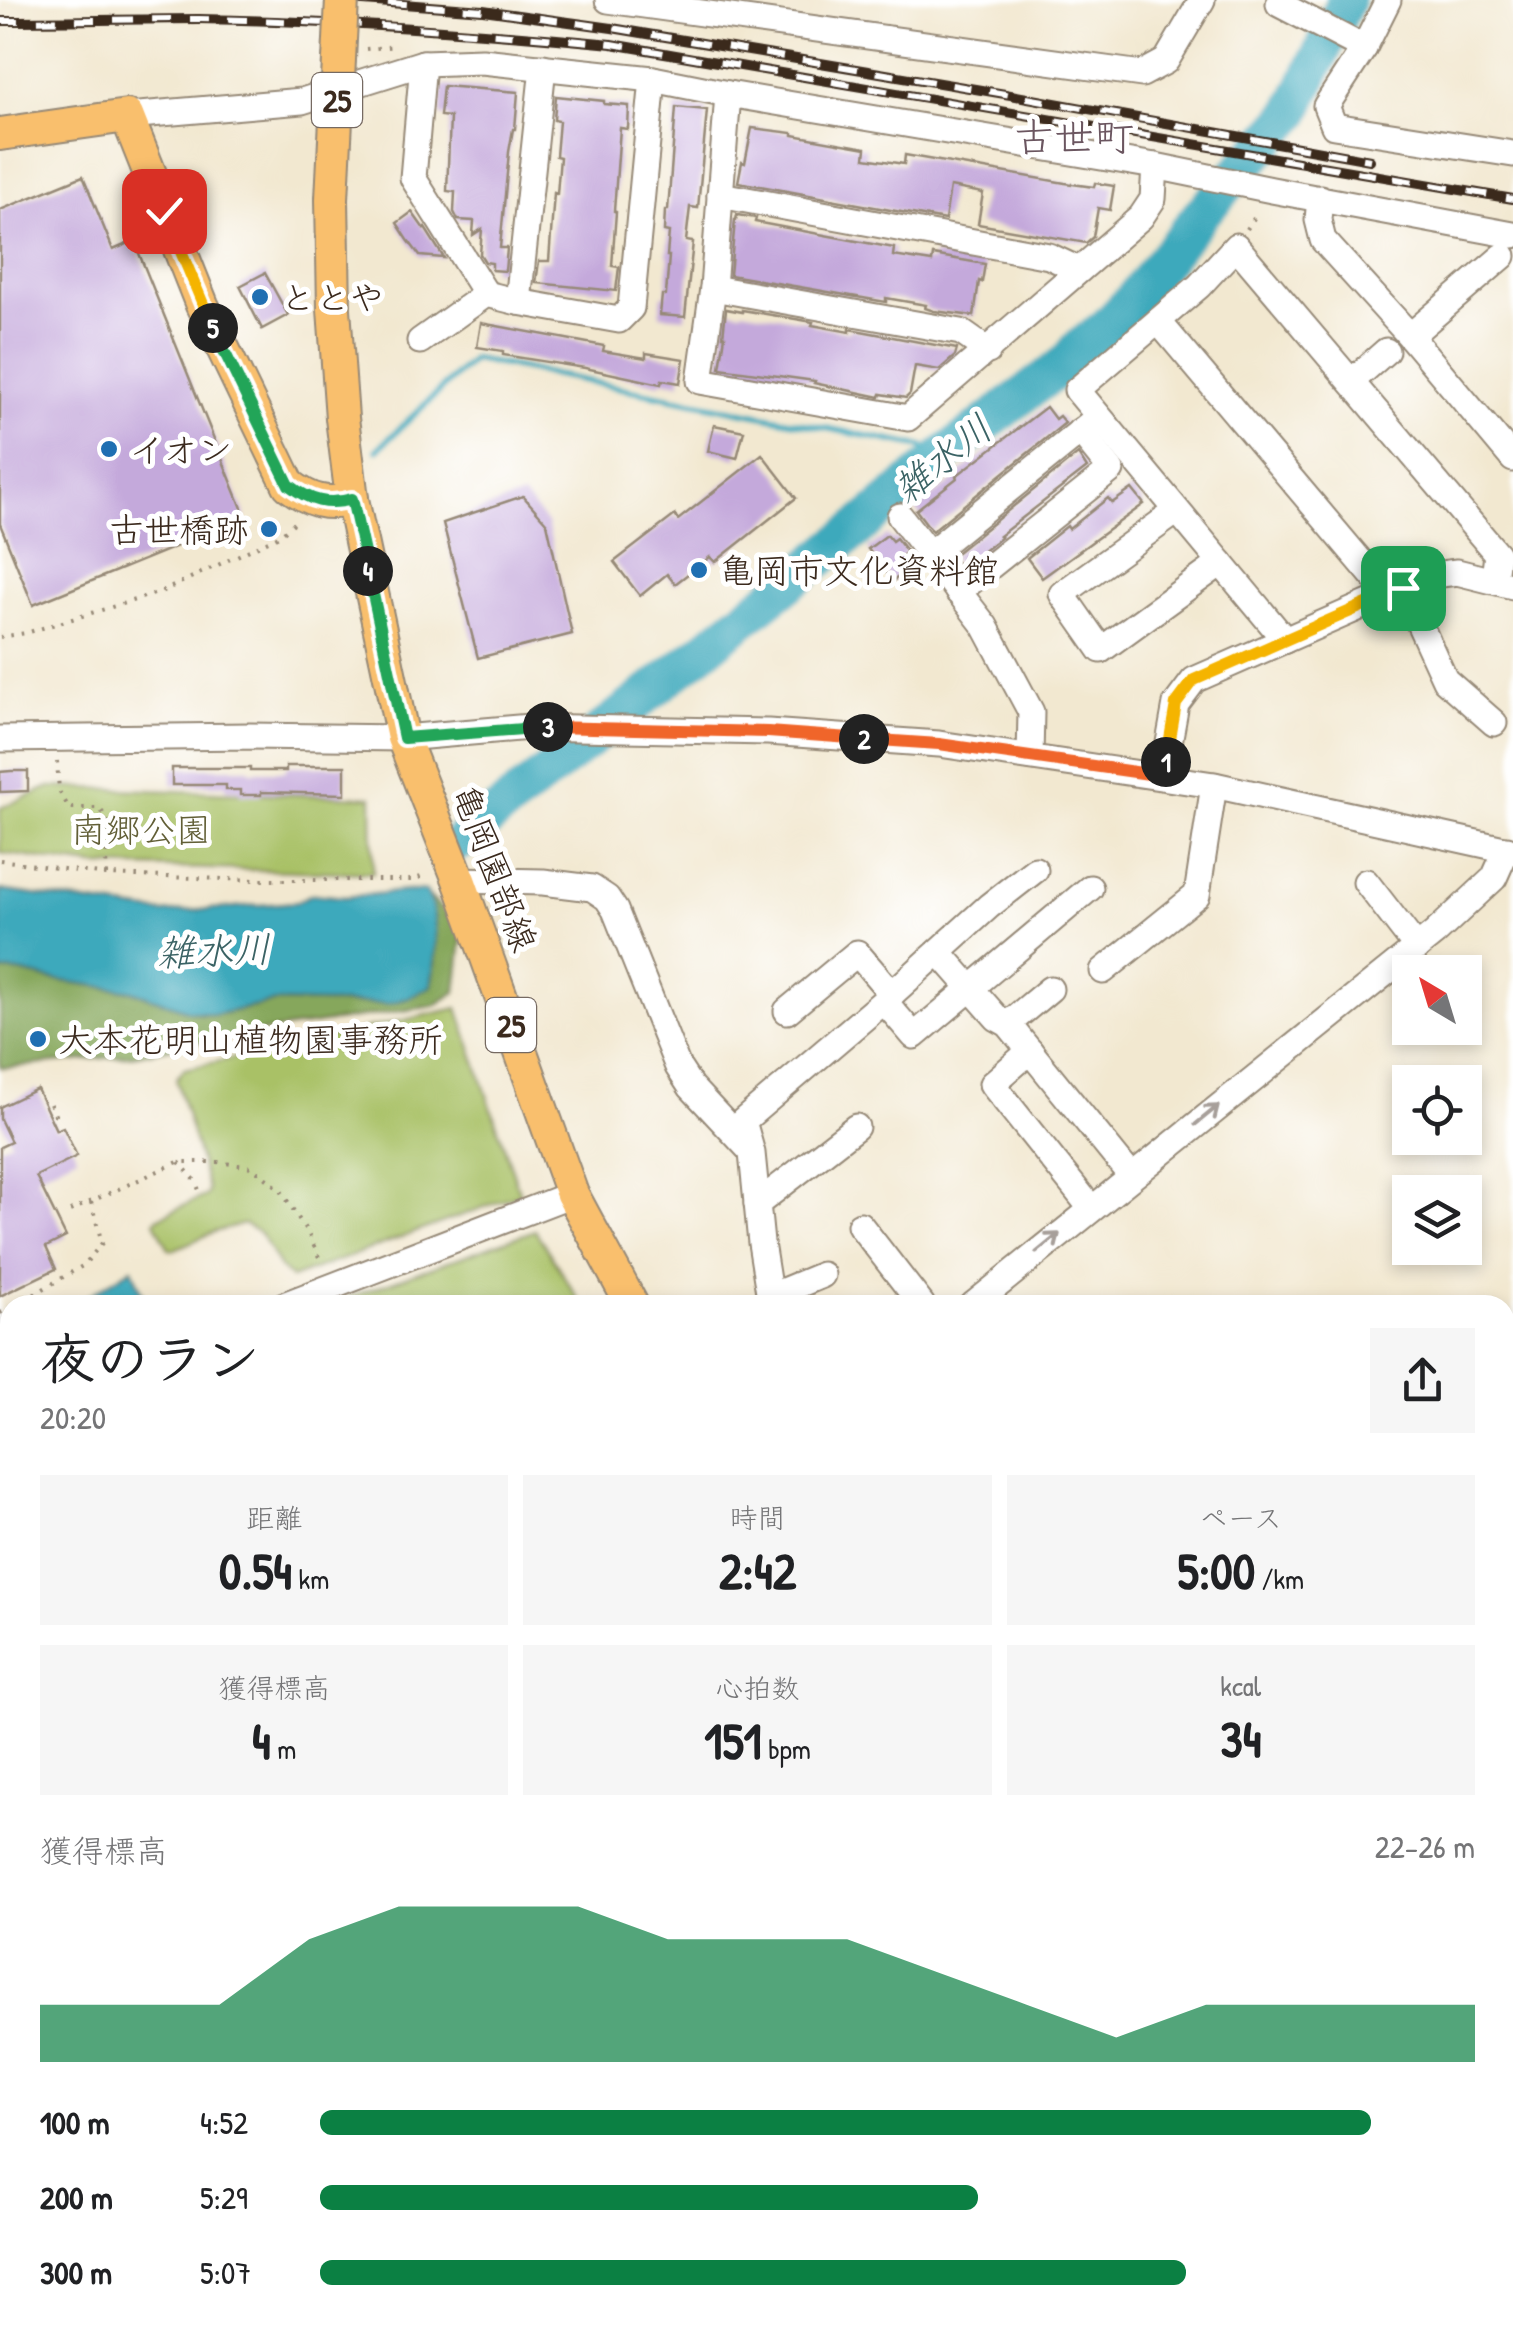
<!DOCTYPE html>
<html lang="ja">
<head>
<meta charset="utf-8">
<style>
	body { margin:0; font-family:"Patrick Hand","Klee One",sans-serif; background:#f6f6f6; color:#202124; height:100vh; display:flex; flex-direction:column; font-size:38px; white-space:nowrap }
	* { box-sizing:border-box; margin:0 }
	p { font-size:32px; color:#757577 }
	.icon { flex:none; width:55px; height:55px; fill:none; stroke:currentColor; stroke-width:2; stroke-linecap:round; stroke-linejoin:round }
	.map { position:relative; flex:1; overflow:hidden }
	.side { position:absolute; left:0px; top:1295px; width:1515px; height:1038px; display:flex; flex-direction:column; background:#fff; border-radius:30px 30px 0 0; box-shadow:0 5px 15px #0003 }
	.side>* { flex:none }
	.needle { width:65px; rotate:322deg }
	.fabs { position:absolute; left:1392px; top:955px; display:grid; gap:20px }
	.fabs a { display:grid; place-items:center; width:90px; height:90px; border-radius:0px; background:#fff; box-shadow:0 5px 15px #0003; font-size:50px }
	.pin { position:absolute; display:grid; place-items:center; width:85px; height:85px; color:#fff; margin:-42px; border-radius:20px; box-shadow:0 5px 15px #0006 }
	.km { position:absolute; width:50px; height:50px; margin:-25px; border-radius:50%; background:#222; color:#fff; font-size:28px; line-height:50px; text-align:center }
	.round { display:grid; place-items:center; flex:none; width:105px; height:105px; border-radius:0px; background:#f6f6f6 }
	.headline { display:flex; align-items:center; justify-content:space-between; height:170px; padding:0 40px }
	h1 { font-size:55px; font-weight:700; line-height:75px }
	.stats { display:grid; grid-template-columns:repeat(3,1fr); gap:15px; height:170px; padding:10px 40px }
	.stats div { display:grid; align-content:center; border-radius:0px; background:#f6f6f6; text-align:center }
	.stats b { font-size:50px; font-weight:700 }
	.stats small { font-size:28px; font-weight:400 }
	.stats p { font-size:28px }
	.chart { height:280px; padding:20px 40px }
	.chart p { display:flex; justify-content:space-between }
	.chart svg { width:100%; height:180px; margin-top:10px; fill:#0b8043; opacity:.7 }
	ul { padding:0 40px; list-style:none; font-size:32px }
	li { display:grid; grid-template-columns:160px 120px 1fr; align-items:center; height:75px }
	li i { height:25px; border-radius:12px; background:#0b8043 }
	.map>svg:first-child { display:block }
</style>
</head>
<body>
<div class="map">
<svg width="1513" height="2332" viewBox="0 0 1513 2332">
	<rect width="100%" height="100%" fill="#fff"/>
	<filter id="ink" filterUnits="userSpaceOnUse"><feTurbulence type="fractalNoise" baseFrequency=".01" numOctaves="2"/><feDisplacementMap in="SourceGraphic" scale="20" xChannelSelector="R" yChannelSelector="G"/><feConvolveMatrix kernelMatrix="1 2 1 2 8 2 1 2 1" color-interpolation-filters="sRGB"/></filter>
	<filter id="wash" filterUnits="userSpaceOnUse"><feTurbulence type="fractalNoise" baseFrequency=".0048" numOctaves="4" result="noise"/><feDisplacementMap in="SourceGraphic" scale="40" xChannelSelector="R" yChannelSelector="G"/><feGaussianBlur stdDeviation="2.25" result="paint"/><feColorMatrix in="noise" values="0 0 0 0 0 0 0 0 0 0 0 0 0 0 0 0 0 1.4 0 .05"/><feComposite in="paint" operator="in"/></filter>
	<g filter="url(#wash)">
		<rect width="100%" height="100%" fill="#f2e8d0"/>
		<g fill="#a9c166" stroke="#727642" stroke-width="2.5">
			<path d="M50 787 372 797 373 873 93 866 0 853V808Z"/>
			<path d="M458 1008 520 1194 291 1278 281 1269 260 1233 244 1224 214 1232 173 1250 169 1249 155 1222 157 1218 207 1195 208 1189 176 1079 184 1069Z"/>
			<path d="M535 1230 582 1305H328Z"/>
		</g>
		<path fill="#86a75b" stroke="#60683c" stroke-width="2.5" d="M430 897 463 931 456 992 434 1006 205 1041 136 1055 2 1068 0 1066V971L19 972 49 979 132 991 201 1014 214 1015 276 1002 388 1004 435 965V931Z"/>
		<g fill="#3ca9bc" stroke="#3c6a6d" stroke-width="2.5">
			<path d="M0 890 163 913 296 902 312 894 345 897 406 891H426C440 916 436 959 431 986L409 998 388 1004 276 1002 214 1015 189 1011 132 991 49 979 19 972 0 971Z"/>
			<path d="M132 1268 147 1305H74Z"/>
		</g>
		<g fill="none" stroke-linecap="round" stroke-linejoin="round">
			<g stroke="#3ca9bc" stroke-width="6">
				<path d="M377 450 473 359 948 452"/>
				<path d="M0 2301 10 2294"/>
			</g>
			<path stroke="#3ca9bc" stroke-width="38" d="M458 843 855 531 948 452 1066 363 1076 350 1107 326 1132 300 1201 214 1292 114 1346 0"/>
		</g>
		<g id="blocks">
			<g fill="#c4a9db">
				<path d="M443 86 518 92 515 129H513L509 152 500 248H507L505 271 492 270V263L485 262 480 254 482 229 473 235 474 221 458 220 454 212 455 192 447 191 450 117 440 116Z"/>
				<path d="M556 96 604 101V104L629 106 628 129 620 128 614 211 616 212 612 266 619 267 616 291 536 283 539 261H549L554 193 557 194 560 157 556 156 559 121 554 120Z"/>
				<path d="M676 107 707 110 698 208 690 207 686 241 693 242 685 317 660 315 662 295H666L669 256H667L669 232 664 231 665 210H668Z"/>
				<path d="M752 128 793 133V135L866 148 865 158 904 164 905 155 1065 183 1094 187 1095 183 1114 186 1110 210 1098 208 1093 237 1086 243 978 224 983 193 950 187 945 220 738 182 742 162 745 163Z"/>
				<path d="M83 176 113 250 134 241 246 518 33 605 0 524V210Z"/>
				<path d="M412 212 424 229 425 228 444 258 420 256 408 240 397 223Z"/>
				<path d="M737 215 756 218 755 222 894 248 893 256 932 262 933 255 985 264 982 282 979 281 974 316 934 311 925 308 926 305 886 298V302L730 275 735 220H736Z"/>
				<path d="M265 273 288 315 262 329 240 286Z"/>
				<path d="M726 309 742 312V310L813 322 812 325 850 332V329L957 349 955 356 939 370 915 366 910 394 906 398 881 394 880 397 814 383 815 381 720 368 725 336H723Z"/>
				<path d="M481 323 604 346 603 351 646 358V353L684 359 680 383 662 380 661 384 585 368 503 355V351L477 347Z"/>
				<path d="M1046 407 1055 419 1059 416 1065 423 932 531 916 510 957 478 956 476Z"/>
				<path d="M714 425 744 431 737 458 708 451Z"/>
				<path d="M762 454 796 498 715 562 710 557 675 584 667 574 640 596 614 562 675 515 678 520Z"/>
				<path d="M1078 454 1087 468 999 536 1001 537 961 569 952 556Z"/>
				<path d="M1132 489 1144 504 1042 578 1027 558 1067 526 1069 529 1108 498 1112 503Z"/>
				<path d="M523 496 547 523 572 634 478 658 443 523Z"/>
				<path d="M887 535 892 541 896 538 907 552 902 556 911 567 893 581 868 549Z"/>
				<path d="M286 766H345V794L261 792V795H240V790H226V785H172V768H250V771H286Z"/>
				<path d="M11 771H28V791L0 792V772Z"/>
				<path d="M37 1089 56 1130 63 1127 77 1156 36 1176 66 1237 46 1247 56 1269 0 1296V1147L11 1142 0 1119V1107Z"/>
			</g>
		</g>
	</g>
	<g filter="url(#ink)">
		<use href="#blocks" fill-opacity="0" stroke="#968977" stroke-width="2.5"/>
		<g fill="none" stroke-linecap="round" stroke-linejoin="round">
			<g stroke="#968977" stroke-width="29">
				<g id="minor">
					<path d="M608 0 1142 74 1166 61 1202 0"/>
					<path d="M1388 0 1364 48 1326 106 1334 126 1513 154"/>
					<path d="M1279 4 1364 48"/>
					<path d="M423 63 413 178 486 294"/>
					<path d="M728 94 713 288 700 381 908 418 1141 217 1153 199 1155 166"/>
					<path d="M127 116 302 101 423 63 482 61 653 79 728 94 1155 166 1272 190 1513 235"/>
					<path d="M720 195 1049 256 1079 270"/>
					<path d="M1320 198 1318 220 1323 240 1410 336 1513 459"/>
					<path d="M713 288 961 332 988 351"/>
					<path d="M518 302 543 67"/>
					<path d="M1158 321 1389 595"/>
					<path d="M1410 336 1503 256"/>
					<path d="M420 341 486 294 518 302 619 320 631 308 653 79"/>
					<path d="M1352 381 1386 351"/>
					<path d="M1177 511 1062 594 1101 650 1221 563"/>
					<path d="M900 516 985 626 1031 712 1030 757"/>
					<path d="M929 554 1092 422"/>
					<path d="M1403 588 1445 680 1494 723"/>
					<path d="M958 592 1111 470 1080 431"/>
					<path d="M1285 640 1077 390 1199 286 1236 246 1497 554 1494 579"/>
					<path d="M0 739 250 736 403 738 530 727 768 732 939 744 1214 785 1513 851"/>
					<path d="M1163 776 1176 704 1194 680 1433 575 1457 572 1513 586"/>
					<path d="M459 880 543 882 592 888 607 898 615 910 678 1067 691 1087 749 1149"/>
					<path d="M1366 882 1417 948"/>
					<path d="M939 952 997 1018 1008 1024 1131 1176"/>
					<path d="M1103 971 1197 895 1214 785"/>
					<path d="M884 1001 914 1036 1090 888"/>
					<path d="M787 1011 857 953 892 994"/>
					<path d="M1008 1024 1050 989"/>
					<path d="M1030 1051 992 1084 1091 1208"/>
					<path d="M757 1204 856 1127"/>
					<path d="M860 1225 922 1305"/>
					<path d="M769 1297 822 1275"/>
					<path d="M284 1305 572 1194"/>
					<path d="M771 1305 761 1243 752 1153 743 1121 884 1001 989 906 1035 870"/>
					<path d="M973 1305 1435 933 1494 878 1507 849"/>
					<path d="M1505 1444 1513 1438"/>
					<path d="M0 1470 10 1458"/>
					<path d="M1505 1584 1513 1577"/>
					<path d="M0 1779 10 1775"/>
					<path d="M1505 1849 1513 1842"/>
					<path d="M202 2332 214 2322"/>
					<path d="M929 2332 939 2322"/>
					<path d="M1272 2332 1284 2322"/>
				</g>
			</g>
			<g stroke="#968977" stroke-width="36">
				<g id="major">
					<path d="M0 134 127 116 202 305 289 485C310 501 327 506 352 499"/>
					<path d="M332 199 334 309 342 418 352 499 403 738 459 880 572 1194 632 1305"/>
					<path d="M0 2065 10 2067"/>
					<path d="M1505 2134 1513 2128"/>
					<path d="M352 2322 360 2332"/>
					<path d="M1480 2322 1490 2332"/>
					<path d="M554 2332 566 2322"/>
				</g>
			</g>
			<g stroke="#968977" stroke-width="4" stroke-dasharray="2.5 8" stroke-linecap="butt">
				<path d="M366 49 396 46"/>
				<path d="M1247 229 1258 212"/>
				<path d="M0 637 26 633 161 592 279 536 295 522"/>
				<path d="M57 761 59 791 69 808H99L107 818 106 875"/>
				<path d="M0 860 106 875 255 880H411L428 875"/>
				<path d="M50 1104 56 1117"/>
				<path d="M179 1162 195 1180 201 1195"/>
				<path d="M70 1211 178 1162H218L252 1167 280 1189 309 1235 322 1264"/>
				<path d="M16 1305 84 1265 102 1243 91 1202"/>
				<path d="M0 1313 10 1308"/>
			</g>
			<use href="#minor" stroke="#fff" stroke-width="25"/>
			<use href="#major" stroke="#f9bf6d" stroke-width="32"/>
			<g stroke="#3b2a1e" stroke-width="10">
				<g id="rail">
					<path d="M350 0 483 10 612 28 1005 94 1370 160"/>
					<path d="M0 21C66 21 133 19 199 19 337 21 475 31 612 44L1513 199"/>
				</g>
			</g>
			<use href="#rail" stroke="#fff" stroke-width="6" stroke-dasharray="19" stroke-linecap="butt"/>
			<g stroke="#968977" stroke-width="36" stroke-linecap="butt">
				<path id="major-bridge" d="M332 199 342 0"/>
			</g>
			<use href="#major-bridge" stroke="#f9bf6d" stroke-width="32"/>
		</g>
		<defs><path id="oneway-shaft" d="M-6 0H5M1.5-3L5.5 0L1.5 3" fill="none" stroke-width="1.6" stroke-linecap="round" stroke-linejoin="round" transform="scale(2.5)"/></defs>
		<g stroke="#a79f9a">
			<use href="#oneway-shaft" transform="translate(1207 1115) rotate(-39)"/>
			<use href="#oneway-shaft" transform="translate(1048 1243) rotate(-39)"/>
		</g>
	</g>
	<g fill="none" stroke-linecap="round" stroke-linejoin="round" filter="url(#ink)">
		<g stroke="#fff" stroke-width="20">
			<path id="split-1" d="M1166 762 1176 704 1194 680 1403 588"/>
		</g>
		<g stroke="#fff" stroke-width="20">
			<path id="split-2" d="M864 739 939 744 1163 776 1166 762"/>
		</g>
		<g stroke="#fff" stroke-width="20">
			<path id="split-3" d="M548 727 768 732 864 739"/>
		</g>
		<g stroke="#fff" stroke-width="20">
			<path id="split-4" d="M368 571 404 738 548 727"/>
		</g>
		<g stroke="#fff" stroke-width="20">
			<path id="split-5" d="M213 328 289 485C310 501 327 506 352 499L368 571"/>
		</g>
		<g stroke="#fff" stroke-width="20">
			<path id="split-6" d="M164 211 213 328"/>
		</g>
		<use href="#split-1" stroke="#f5b400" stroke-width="12"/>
		<use href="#split-2" stroke="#f0652b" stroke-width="12"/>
		<use href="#split-3" stroke="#f0652b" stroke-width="12"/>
		<use href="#split-4" stroke="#22a559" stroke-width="12"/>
		<use href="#split-5" stroke="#22a559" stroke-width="12"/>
		<use href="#split-6" stroke="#f5b400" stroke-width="12"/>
	</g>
	<g fill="#1f6fb2" stroke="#fff" stroke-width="4">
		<circle cx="260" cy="297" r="10"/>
		<circle cx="109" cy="449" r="10"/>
		<circle cx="269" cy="529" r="10"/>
		<circle cx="699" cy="570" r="10"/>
		<circle cx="38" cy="1039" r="10"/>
	</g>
	<g text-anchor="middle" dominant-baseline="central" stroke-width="10" stroke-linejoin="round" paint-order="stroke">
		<g fill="#fff" stroke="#766a62" stroke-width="2.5">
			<rect x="312" y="73" width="50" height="54" rx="8"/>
			<rect x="486" y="998" width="50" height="54" rx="8"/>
		</g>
		<g font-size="32" font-weight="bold" fill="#3b2a1e">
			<text x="337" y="100">25</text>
			<text x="511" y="1025">25</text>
		</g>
		<g font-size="35" fill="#3b2a1e" stroke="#fff" text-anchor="start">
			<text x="280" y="297">ととや</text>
			<text x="129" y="449">イオン</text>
			<text x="249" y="529" text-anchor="end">古世橋跡</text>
			<text x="719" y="570">亀岡市文化資料館</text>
			<text x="58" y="1039">大本花明山植物園事務所</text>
		</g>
		<g font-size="35" fill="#625f37" stroke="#fff">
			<text x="141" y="829">南郷公園</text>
		</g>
		<g font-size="35" fill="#3b2a1e" stroke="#fff">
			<text transform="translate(495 868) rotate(69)">亀岡園部線</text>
		</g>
		<g font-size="38" font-style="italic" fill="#3b6365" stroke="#fff">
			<text transform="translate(942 458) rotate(-39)">雑水川</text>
			<text transform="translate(214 950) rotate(-2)">雑水川</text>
		</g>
		<g font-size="40" fill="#6b5660" stroke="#fff">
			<text x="1074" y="136">古世町</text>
		</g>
	</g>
</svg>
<div class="fabs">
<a><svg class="needle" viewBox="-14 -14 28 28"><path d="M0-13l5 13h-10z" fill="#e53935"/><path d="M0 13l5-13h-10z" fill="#757577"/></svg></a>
<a><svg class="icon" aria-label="locate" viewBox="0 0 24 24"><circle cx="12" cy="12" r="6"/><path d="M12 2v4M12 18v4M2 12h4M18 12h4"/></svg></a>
<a><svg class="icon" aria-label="layers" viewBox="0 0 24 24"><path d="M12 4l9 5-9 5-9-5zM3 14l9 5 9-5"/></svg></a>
</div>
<div class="pin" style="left:1403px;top:588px;background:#1e9e55"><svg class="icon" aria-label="arrive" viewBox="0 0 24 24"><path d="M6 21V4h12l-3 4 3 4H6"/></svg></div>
<div class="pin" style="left:164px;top:211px;background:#d93025"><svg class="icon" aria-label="check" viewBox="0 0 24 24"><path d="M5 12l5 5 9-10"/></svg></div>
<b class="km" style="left:1166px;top:762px">1</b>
<b class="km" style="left:864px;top:739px">2</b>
<b class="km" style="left:548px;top:727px">3</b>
<b class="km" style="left:368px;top:571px">4</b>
<b class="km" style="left:213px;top:328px">5</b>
<section class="side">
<div class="headline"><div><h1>夜のラン</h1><p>20:20</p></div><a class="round"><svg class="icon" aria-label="share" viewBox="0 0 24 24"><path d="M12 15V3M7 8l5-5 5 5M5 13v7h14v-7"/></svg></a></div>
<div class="stats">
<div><p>距離</p><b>0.54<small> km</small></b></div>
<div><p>時間</p><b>2:42</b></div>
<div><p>ペース</p><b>5:00<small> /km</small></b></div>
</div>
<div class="stats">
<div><p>獲得標高</p><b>4<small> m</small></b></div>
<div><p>心拍数</p><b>151<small> bpm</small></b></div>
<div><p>kcal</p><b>34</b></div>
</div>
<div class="chart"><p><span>獲得標高</span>22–26 m</p>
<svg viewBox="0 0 160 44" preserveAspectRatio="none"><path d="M0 44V30L10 30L20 30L30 14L40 6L50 6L60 6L70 14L80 14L90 14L100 22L110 30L120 38L130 30L140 30L150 30L160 30V44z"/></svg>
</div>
<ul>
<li><b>100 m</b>4:52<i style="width:91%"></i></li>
<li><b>200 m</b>5:29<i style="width:57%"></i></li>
<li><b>300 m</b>5:07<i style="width:75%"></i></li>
</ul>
</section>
</div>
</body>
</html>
